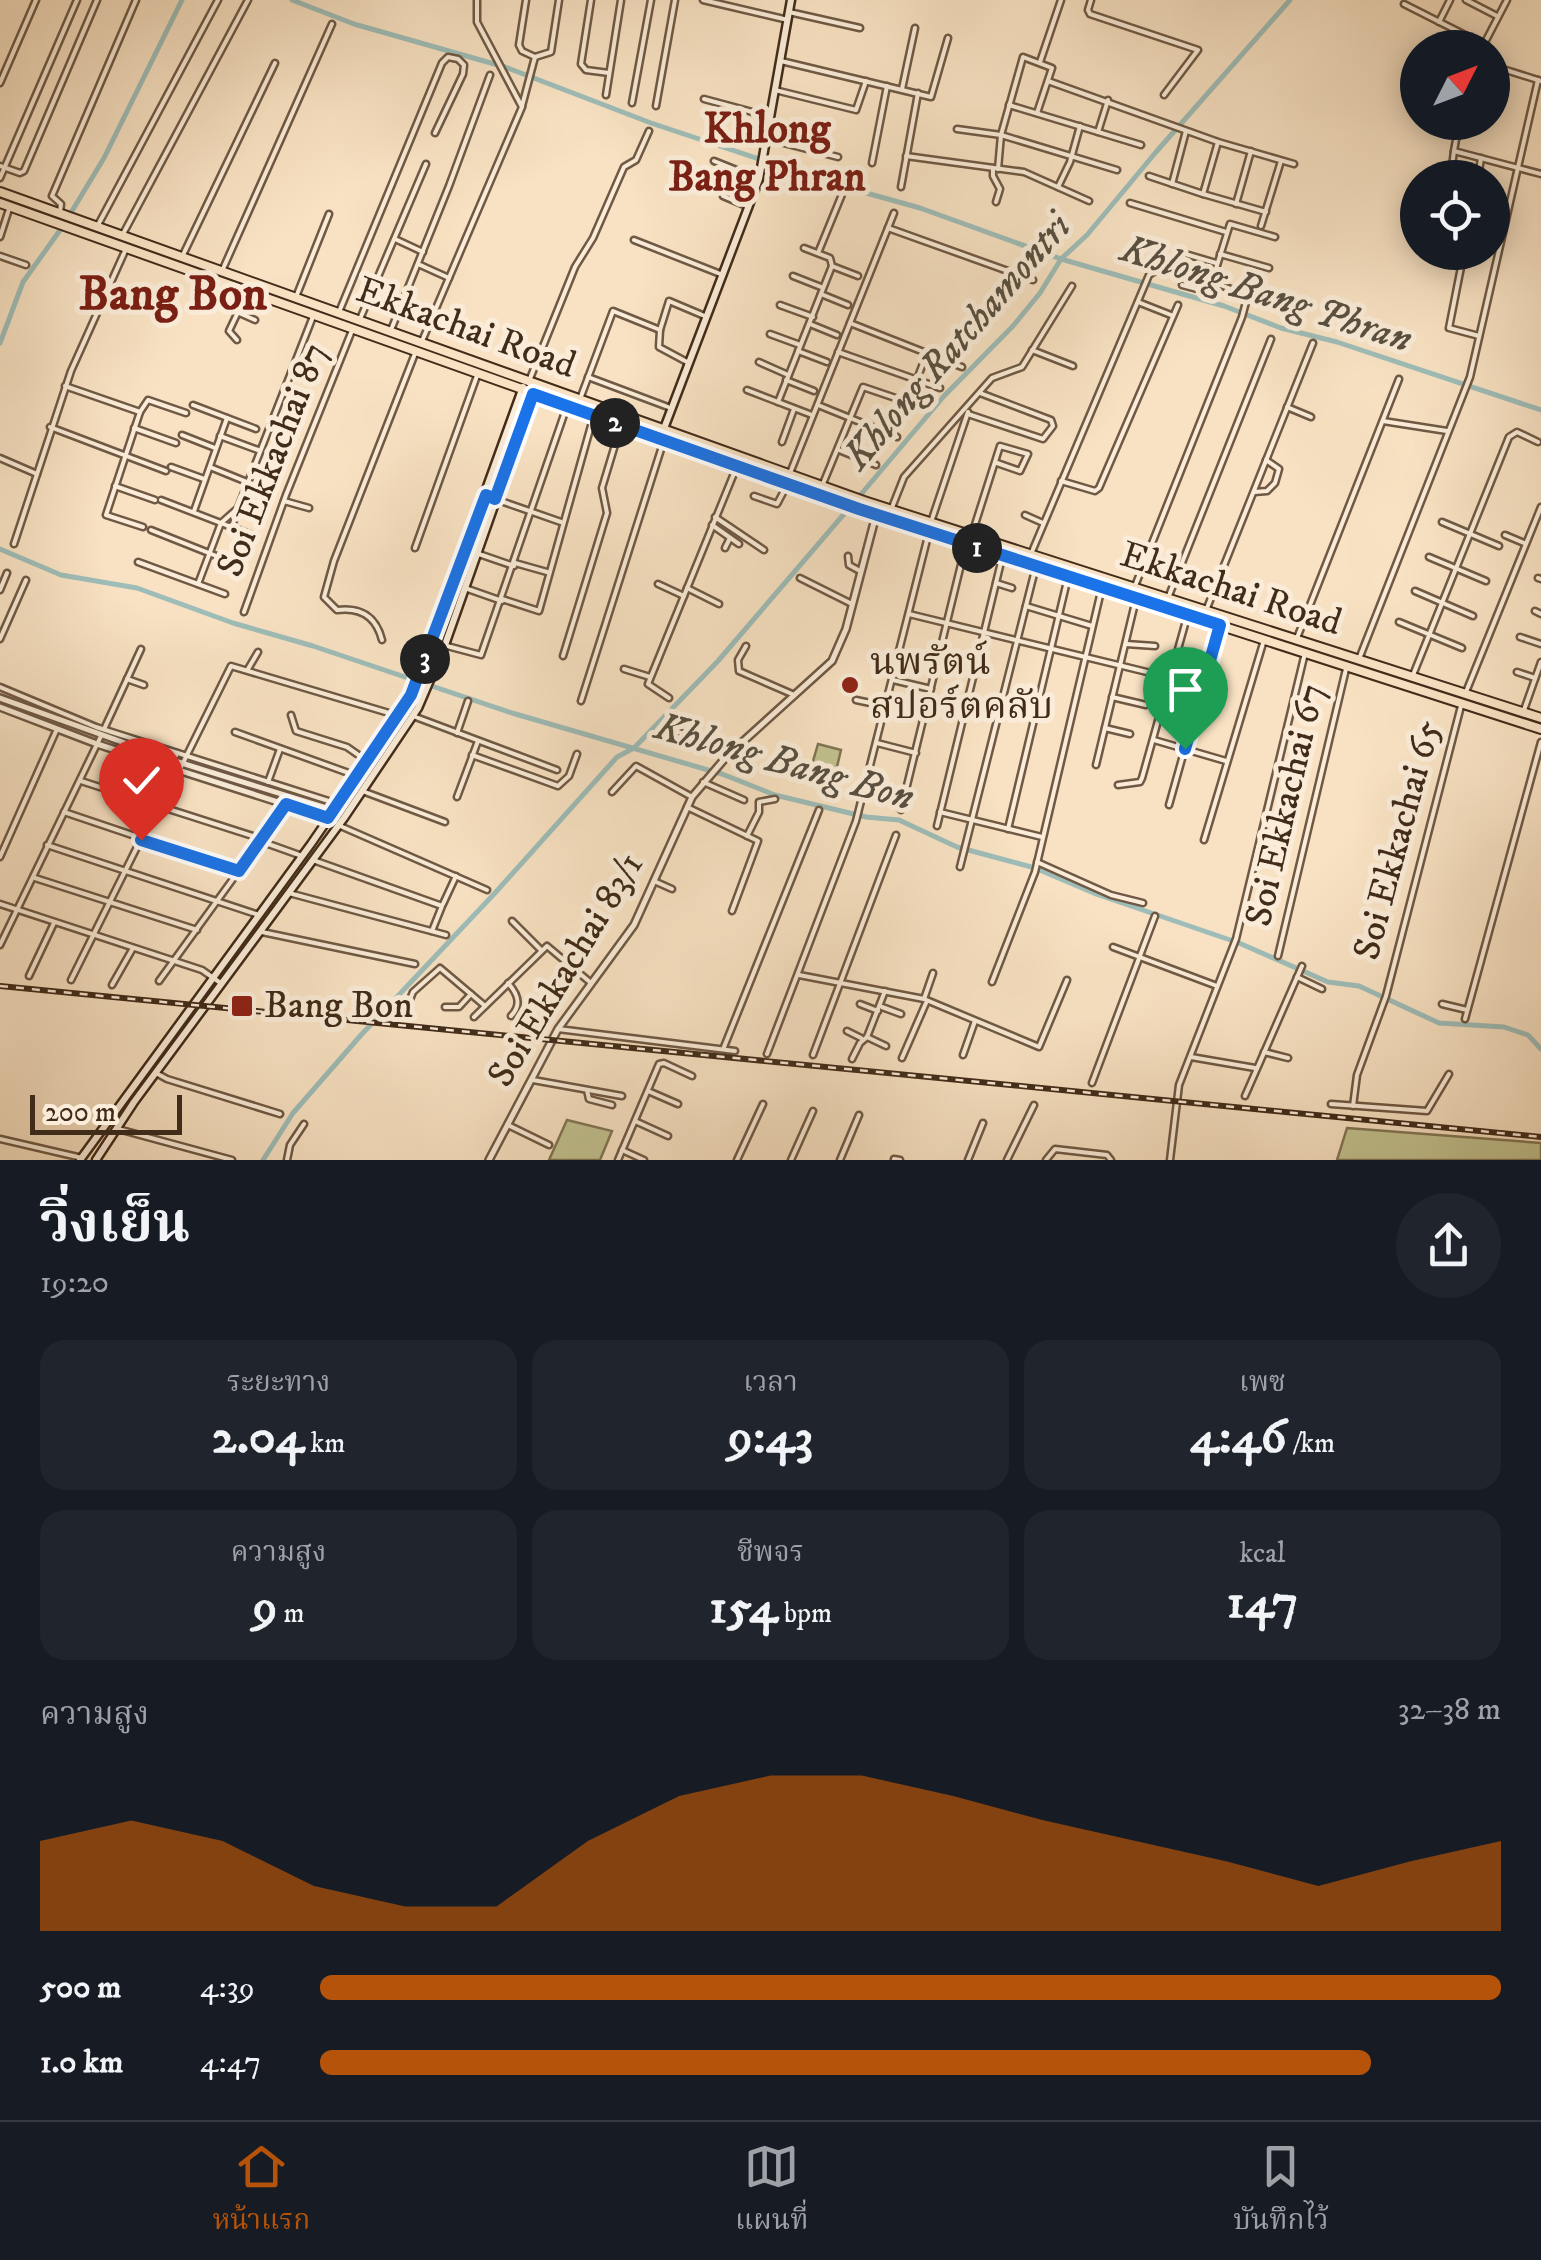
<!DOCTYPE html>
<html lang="th">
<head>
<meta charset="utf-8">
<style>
	body { margin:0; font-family:"IM FELL DW Pica","Noto Serif Thai",serif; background:#20242c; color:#f1f3f6; height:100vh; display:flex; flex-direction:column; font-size:38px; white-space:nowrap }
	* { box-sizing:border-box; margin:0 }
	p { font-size:32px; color:#9ea1a6 }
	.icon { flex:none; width:55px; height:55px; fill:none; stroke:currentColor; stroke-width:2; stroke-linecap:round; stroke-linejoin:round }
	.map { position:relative; height:1160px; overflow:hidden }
	.details { display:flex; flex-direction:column; background:#171b24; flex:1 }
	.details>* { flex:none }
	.needle { width:65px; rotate:48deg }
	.buttons { position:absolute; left:1400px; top:30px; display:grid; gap:20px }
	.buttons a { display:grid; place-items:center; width:110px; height:110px; border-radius:50%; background:#171b24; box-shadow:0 5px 25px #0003; font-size:50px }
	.scale { position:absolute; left:30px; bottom:25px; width:152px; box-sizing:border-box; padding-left:10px; border:5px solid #412b19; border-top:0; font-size:28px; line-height:35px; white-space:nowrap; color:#412b19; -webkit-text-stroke:8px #faecd8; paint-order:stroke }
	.pin { position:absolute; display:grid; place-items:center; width:85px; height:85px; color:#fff; margin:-102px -42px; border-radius:50% 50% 50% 0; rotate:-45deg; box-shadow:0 0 10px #0007 }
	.pin .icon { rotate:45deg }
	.km { position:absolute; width:50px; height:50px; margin:-25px; border-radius:50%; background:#222; color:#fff; font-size:28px; line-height:50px; text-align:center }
	.round { display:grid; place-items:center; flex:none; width:105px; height:105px; border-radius:52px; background:#20242c }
	.overview { display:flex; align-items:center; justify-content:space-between; height:170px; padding:0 40px }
	h1 { font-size:55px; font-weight:700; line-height:75px }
	.stats { display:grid; grid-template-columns:repeat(3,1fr); gap:15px; height:170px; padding:10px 40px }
	.stats div { display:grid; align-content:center; border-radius:25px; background:#20242c; text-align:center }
	.stats b { font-size:50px; font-weight:700 }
	.stats small { font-size:28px; font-weight:400 }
	.stats p { font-size:28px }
	.chart { height:280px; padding:20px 40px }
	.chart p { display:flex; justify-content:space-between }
	.chart svg { width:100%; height:180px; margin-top:10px; fill:#b45309; opacity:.7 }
	ul { padding:0 40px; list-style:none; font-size:32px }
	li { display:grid; grid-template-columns:160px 120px 1fr; align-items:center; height:75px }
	li i { height:25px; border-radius:12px; background:#b45309 }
	.menu { display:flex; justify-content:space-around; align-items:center; height:140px; border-top:2px solid #363941; background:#171b24; font-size:28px; color:#9ea1a6 }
	.menu a { display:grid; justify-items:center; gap:5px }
	.menu .selected { color:#b45309 }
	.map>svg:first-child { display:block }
</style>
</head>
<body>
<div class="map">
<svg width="1541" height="1160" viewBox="0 0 1541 1160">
	<rect width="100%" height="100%" fill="#f8e2c3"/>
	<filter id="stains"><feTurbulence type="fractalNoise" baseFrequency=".002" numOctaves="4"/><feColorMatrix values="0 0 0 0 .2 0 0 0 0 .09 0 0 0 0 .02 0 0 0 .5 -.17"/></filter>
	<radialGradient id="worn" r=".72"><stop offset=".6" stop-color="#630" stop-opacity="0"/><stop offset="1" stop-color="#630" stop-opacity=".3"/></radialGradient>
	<g fill="#c2c290" stroke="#827654" stroke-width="2.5">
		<path d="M818 744 841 750 835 775 811 768Z"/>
		<path d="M567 1120 612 1131 600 1160H549Z"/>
		<path d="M1347 1128 1541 1143V1160H1337Z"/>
	</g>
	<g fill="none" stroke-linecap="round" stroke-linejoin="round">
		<g stroke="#9ebdb8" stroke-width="5">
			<path d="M292 0 354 24 505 67 651 123 834 184 920 208 1061 259 1224 306 1281 328 1337 342 1541 410"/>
			<path d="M0 343 23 282 63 226 104 158 182 0"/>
			<path d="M857 499 944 396 1013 326 1040 293 1061 259 1087 235 1156 152 1290 0"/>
			<path d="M0 549 61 575 137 588 233 623 313 646 512 713 722 774 775 795 866 817 899 820 957 847 1035 868 1096 894 1239 943 1328 982 1359 986 1439 1023 1504 1027 1528 1035 1541 1049"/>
			<path d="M263 1160 293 1113 361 1035 495 893 617 757 634 748 718 661 850 507"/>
		</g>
		<g stroke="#6f5944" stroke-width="9">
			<g id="minor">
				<path d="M526 0 519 45 522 51 535 57"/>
				<path d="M591 0 581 64 586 70 609 73"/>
				<path d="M703 0 788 20"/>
				<path d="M1091 0 1088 10 1090 14 1198 50 1164 95"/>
				<path d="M1466 0 1497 16"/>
				<path d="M1404 4 1483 44"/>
				<path d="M789 12 860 28"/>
				<path d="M1439 22 1450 0"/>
				<path d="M1482 48 1507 0"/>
				<path d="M535 57 551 52 559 0"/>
				<path d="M781 61 931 97 948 38"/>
				<path d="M1040 62 1061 0"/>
				<path d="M1506 70 1541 81"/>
				<path d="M1048 81 1218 142 1294 164"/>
				<path d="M0 83 36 0"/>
				<path d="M902 89 915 28"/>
				<path d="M775 90 856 110 866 81"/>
				<path d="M606 95 621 0"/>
				<path d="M704 99 771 117"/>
				<path d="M632 103 651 0"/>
				<path d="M1009 105 1141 145"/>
				<path d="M522 106 535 57"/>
				<path d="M656 106 675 0"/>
				<path d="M957 129 1001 135 1117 170"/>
				<path d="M1098 132 1108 100"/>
				<path d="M1457 134 1454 151 1541 174"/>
				<path d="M768 139 838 157"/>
				<path d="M906 156 1024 172 1089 201"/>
				<path d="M714 161 759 179"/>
				<path d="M872 163 887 86"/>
				<path d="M0 166 20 173 24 171 97 0"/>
				<path d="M1452 166 1454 151"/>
				<path d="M993 168V176L1000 189 996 202"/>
				<path d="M998 169 1001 135 1023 57 1052 68 1037 113"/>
				<path d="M1149 176 1203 194 1218 142"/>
				<path d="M0 178 77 0"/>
				<path d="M1478 178 1481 158"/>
				<path d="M1172 184 1186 131"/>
				<path d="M901 187 918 93"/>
				<path d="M1058 187 1070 162 1080 126"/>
				<path d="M1203 194 1266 212"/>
				<path d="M723 196 749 207"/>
				<path d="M1130 203 1226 232"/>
				<path d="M1236 204 1251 151"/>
				<path d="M60 212 61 204 52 196 136 0"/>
				<path d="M98 225 218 0"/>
				<path d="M1261 226 1281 161"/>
				<path d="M888 228 1033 280"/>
				<path d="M123 234 248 0"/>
				<path d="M0 237 10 206"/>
				<path d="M395 239 423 252"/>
				<path d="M634 240 723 275"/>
				<path d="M804 248 830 258 832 266 858 276"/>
				<path d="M1464 252 1449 328 1479 336"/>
				<path d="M818 253 843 192"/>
				<path d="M1182 253 1216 263"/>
				<path d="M1220 254 1269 268"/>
				<path d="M0 256 26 265"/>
				<path d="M182 257 275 63"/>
				<path d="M418 264 449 278"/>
				<path d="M222 271 332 24"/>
				<path d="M1212 275 1217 279 1213 283 1208 280Z"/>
				<path d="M1214 275 1230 224 1275 237"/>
				<path d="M793 276 821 287"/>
				<path d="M1182 285 1197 289 1209 281"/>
				<path d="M821 294 848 305"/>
				<path d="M296 297 329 214"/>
				<path d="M1138 302 1171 315"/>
				<path d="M780 305 813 317"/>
				<path d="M237 312 255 320"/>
				<path d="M339 312 442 63 448 57 458 59 464 65 463 74 435 133"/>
				<path d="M360 319 426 164"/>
				<path d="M850 323 962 367"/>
				<path d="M810 324 837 335"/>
				<path d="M391 330 449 186 490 75"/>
				<path d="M660 330 659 347 687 362"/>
				<path d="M770 334 800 345"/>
				<path d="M237 340 229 331 248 291"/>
				<path d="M422 341 522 107 477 22V0"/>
				<path d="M1032 350 1073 366"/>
				<path d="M798 351 827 362"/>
				<path d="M838 352 940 388"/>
				<path d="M759 362 786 374"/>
				<path d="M588 377 668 407"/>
				<path d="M917 379 927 353"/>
				<path d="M786 380 814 391"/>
				<path d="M529 381 575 267 593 238 624 167 636 160 649 131"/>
				<path d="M65 386 140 412"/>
				<path d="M747 390 812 415"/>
				<path d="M580 399 613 311 660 330 669 301 707 317"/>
				<path d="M778 402 832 266"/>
				<path d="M193 405 256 429"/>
				<path d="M818 405 897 437"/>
				<path d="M1287 407 1311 417"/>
				<path d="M968 414 1043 439 1053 426 1051 420 980 393"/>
				<path d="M1383 421 1447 431"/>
				<path d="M50 427 166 471"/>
				<path d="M134 428 176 443"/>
				<path d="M182 435 215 448"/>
				<path d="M220 436 258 450"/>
				<path d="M782 442 794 409"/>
				<path d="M839 450 876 465"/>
				<path d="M0 458 37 474"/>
				<path d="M171 467 204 479"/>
				<path d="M210 467 247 482"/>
				<path d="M790 473 894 213"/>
				<path d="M1061 481 1095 491 1099 488 1178 305"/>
				<path d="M115 486 155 500"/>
				<path d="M822 486 863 387 922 407"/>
				<path d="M1254 492 1267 491 1275 483 1279 469 1266 460"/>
				<path d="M754 496 777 504 786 487"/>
				<path d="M495 499 561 522"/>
				<path d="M161 500 252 535"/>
				<path d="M284 501 309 508"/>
				<path d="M891 510 904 477 992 378 1022 367 1072 286"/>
				<path d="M194 511 227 418"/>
				<path d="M1025 515 1043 523"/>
				<path d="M715 517 764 550"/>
				<path d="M931 522 968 412"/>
				<path d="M1442 522 1499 546"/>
				<path d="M712 525 739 544"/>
				<path d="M143 527 106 515 140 412 148 400 186 413"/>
				<path d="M232 527 238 508"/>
				<path d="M151 530 239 565"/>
				<path d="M972 534 1000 446 1028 454 1020 471 997 463"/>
				<path d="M1505 535 1524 543"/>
				<path d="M14 544 71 371 125 251"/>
				<path d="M415 548 478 373"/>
				<path d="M725 548 730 538"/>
				<path d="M476 553 514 566"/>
				<path d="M1031 554 1149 275 1167 263"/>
				<path d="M848 556 849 565 860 571"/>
				<path d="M1429 557 1486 581"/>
				<path d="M138 562 225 594"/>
				<path d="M515 563 547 572"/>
				<path d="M800 578 852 604"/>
				<path d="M1538 578 1541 579"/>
				<path d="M996 583 1012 588"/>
				<path d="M198 584 221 523 238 508 314 314"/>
				<path d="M658 584 684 596"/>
				<path d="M1135 586 1242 317 1246 302 1244 294 1215 283"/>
				<path d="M465 588 502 601"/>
				<path d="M687 588 719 604"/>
				<path d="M0 590 7 573"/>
				<path d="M1415 591 1473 616"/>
				<path d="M1168 598 1271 339"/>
				<path d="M502 599 539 611 594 415"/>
				<path d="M1026 606 1092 626"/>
				<path d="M1207 608 1313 343"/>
				<path d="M1535 611 1541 614"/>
				<path d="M244 612 286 495 353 328"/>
				<path d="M909 614 1151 673"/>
				<path d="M1399 622 1462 648"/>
				<path d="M1520 637 1541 644"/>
				<path d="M1297 638 1399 379"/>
				<path d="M0 639 26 580"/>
				<path d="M382 640C376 616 360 607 337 610L324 597 334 561 416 351"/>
				<path d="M1126 644 1155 646"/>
				<path d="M447 646 481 655 567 406"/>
				<path d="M746 646 738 660 739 671 792 694"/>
				<path d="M563 656 607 513 602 488 621 425"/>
				<path d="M1359 659 1470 377 1538 80"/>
				<path d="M248 669 258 652"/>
				<path d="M624 669 650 677"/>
				<path d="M1517 672 1535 678"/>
				<path d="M1171 675 1205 677"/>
				<path d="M1413 675 1509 437 1517 432 1538 442"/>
				<path d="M127 679 144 685"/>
				<path d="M893 680 931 689"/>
				<path d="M0 687 96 727 338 804"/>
				<path d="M1466 692 1541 507"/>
				<path d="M1112 697 1146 705"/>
				<path d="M669 698 648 684 737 466"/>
				<path d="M856 700 885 706"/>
				<path d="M581 701 664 440"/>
				<path d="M1524 710 1541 662"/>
				<path d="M291 715 296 731 347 747 367 761"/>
				<path d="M413 716 557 770"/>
				<path d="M105 727 141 649"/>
				<path d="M1105 728 1130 734"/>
				<path d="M676 731 705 742 727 756"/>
				<path d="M235 732 357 776"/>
				<path d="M457 733 468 701"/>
				<path d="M1154 740 1226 761"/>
				<path d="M877 743 916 753"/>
				<path d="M472 755 558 786 569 776 577 754"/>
				<path d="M1096 765 1136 599"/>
				<path d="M179 771 231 666 399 716"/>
				<path d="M81 781 262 839"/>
				<path d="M268 782 280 749"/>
				<path d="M703 782 744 800"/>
				<path d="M1118 785 1140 782 1142 778 1187 617"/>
				<path d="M365 792 445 822"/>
				<path d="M612 792 636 766 692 797"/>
				<path d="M457 797 478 741"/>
				<path d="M1169 805 1219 627"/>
				<path d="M687 807 758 841 732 911"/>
				<path d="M901 810 966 544"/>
				<path d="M64 812 239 871"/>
				<path d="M940 812 1042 837"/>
				<path d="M338 825 487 890"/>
				<path d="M937 826 1002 558"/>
				<path d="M1008 829 1068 577"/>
				<path d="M747 836 759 812V802L775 799"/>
				<path d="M1204 840 1264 640"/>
				<path d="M260 841 302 856"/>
				<path d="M47 845 256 914"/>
				<path d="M0 857 57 729"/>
				<path d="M313 860 442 906 432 931"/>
				<path d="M1037 862 1111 895 1143 903"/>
				<path d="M960 867 1036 566"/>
				<path d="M35 878 197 930"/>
				<path d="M654 881 672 889"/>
				<path d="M289 893 446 935"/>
				<path d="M0 904 202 970 222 984"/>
				<path d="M443 904 456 876"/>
				<path d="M512 921 541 950"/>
				<path d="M262 932 415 964"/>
				<path d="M0 945 101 736"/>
				<path d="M1113 947 1217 986"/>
				<path d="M1278 956 1346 669"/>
				<path d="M799 975 924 999 1039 1047 1067 980"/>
				<path d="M29 976 54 923"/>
				<path d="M1297 977 1322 989"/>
				<path d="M71 980 141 839 177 753"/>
				<path d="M159 981 285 807"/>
				<path d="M992 982 1035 872 1102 587"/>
				<path d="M508 983C518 994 522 1005 511 1016"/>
				<path d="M112 985 133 948"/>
				<path d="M924 999 933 973"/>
				<path d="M409 1002 413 992 440 968 485 1006"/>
				<path d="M860 1004 878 1011"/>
				<path d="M1442 1004 1467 1010"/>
				<path d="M445 1007H459L471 994"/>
				<path d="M882 1007 901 1014"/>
				<path d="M474 1017 547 946 591 983"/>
				<path d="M1465 1019 1541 742"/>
				<path d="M558 1029 735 1051"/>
				<path d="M847 1031 861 1038"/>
				<path d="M867 1037 885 991"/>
				<path d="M724 1047 819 810"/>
				<path d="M1264 1052 1288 1058"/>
				<path d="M767 1054 856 821 929 532"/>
				<path d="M813 1055 896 835"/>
				<path d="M963 1055 975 1021"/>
				<path d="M1191 1057 1255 1068"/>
				<path d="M902 1058 926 1003"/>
				<path d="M852 1059 860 1043 867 1037 886 1046"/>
				<path d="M156 1073 167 1079 280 1114"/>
				<path d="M533 1080 622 1096"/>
				<path d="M1092 1083 1155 916"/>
				<path d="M587 1090 589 1099 612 1105"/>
				<path d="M648 1091 678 1104"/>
				<path d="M1245 1096 1302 966"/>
				<path d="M1331 1104 1427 1111 1449 1074"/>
				<path d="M1353 1106 1357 1075 1386 996 1461 706"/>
				<path d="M635 1121 668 1136"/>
				<path d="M508 1125 549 1145"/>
				<path d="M118 1129 232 1160"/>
				<path d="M0 1139 82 1158"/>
				<path d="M622 1150 644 1160"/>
				<path d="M894 1159 900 1160"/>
				<path d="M287 1160 290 1145 304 1124"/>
				<path d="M618 1160 659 1064 664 1063 692 1076"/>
				<path d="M737 1160 763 1104"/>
				<path d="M791 1160 813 1111"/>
				<path d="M840 1160 859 1115"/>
				<path d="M968 1160 983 1123"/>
				<path d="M1007 1160 1034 1105"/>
				<path d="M1046 1160 1055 1149 1107 1155 1111 1160"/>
				<path d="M1170 1160 1179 1085 1236 939 1305 653"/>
			</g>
		</g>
		<g stroke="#6f5944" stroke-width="10">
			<g id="tertiary">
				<path d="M0 698 175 761 333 810"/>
				<path d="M0 707 97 744 328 818"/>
				<path d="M489 1160 558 1029 634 925 692 797 727 756 832 661 846 629 876 515"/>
			</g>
		</g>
		<g stroke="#412b19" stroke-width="11">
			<g id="secondary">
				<path d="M660 439 759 179 791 0"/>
				<path d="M80 1160 311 844 399 716 416 683 523 387"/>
				<path d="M96 1160 134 1102 344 818 418 708 445 645 537 384"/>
			</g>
		</g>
		<g stroke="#412b19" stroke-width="12">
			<g id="primary">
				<path d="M0 192 864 501 1541 718"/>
				<path d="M0 203 859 509 1541 729"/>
			</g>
		</g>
		<use href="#minor" stroke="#faecd8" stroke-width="4"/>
		<use href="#tertiary" stroke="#faecd8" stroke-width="5"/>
		<use href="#secondary" stroke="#faecd8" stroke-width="6"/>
		<use href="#primary" stroke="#f8e2c3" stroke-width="8"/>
		<g stroke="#412b19" stroke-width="6">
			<path id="rail" d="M0 986 1541 1137"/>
		</g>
		<use href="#rail" stroke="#faecd8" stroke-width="2.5" stroke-dasharray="8" stroke-linecap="butt"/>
	</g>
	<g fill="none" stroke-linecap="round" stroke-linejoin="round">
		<g stroke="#fff" stroke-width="20">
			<path id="route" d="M141 840 239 871 286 804 328 818 411 695 486 495 495 499 533 394 859 509 1220 625 1185 749"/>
		</g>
		<use href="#route" stroke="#1a73e8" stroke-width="12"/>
	</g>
	<g fill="#8f2418" stroke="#faecd8" stroke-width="4">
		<circle cx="850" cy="685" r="10"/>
		<rect x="230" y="994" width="24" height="24" rx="5"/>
	</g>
	<g text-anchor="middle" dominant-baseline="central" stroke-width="10" stroke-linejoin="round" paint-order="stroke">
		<g font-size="38" fill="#412b19" stroke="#faecd8">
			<text transform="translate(466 328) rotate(20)">Ekkachai Road</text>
			<text transform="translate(273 460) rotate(-69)">Soi Ekkachai 87</text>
			<text transform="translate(1231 589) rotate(18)">Ekkachai Road</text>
			<text transform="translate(1286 805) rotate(-77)">Soi Ekkachai 67</text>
			<text transform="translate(1398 840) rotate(-75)">Soi Ekkachai 65</text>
			<text transform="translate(566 970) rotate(-59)">Soi Ekkachai 83/1</text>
		</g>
		<g font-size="38" fill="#412b19" stroke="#faecd8" text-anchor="start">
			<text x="870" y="663">นพรัตน์<tspan x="870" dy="44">สปอร์ตคลับ</tspan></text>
			<text x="264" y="1006">Bang Bon</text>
		</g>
		<g font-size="40" font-style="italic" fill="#585041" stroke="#faecd8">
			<text transform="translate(1266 295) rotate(18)">Khlong Bang Phran</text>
			<text transform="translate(958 342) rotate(-49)">Khlong Ratchamontri</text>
			<text transform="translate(784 763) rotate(16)">Khlong Bang Bon</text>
		</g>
		<g font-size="42" font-weight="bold" fill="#7a1f14" stroke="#faecd8">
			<text x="767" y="130">Khlong<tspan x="767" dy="48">Bang Phran</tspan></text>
		</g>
		<g font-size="48" font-weight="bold" fill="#7a1f14" stroke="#faecd8">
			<text x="173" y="295">Bang Bon</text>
		</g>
	</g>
	<rect width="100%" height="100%" filter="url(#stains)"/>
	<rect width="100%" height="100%" fill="url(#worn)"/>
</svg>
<div class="buttons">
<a><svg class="needle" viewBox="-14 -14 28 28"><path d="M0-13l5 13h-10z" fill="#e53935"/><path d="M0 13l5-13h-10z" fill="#9ea1a6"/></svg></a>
<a><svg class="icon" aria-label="locate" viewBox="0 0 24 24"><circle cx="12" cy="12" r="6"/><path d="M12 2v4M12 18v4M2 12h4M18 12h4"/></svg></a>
</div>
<div class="scale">200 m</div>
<div class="pin" style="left:1185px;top:749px;background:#1e9e55"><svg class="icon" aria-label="arrive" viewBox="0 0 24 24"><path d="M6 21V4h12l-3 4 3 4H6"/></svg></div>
<div class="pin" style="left:141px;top:840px;background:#d93025"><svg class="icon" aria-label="check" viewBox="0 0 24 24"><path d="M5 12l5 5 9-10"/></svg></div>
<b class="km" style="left:977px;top:548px">1</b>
<b class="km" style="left:615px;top:423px">2</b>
<b class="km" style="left:425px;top:659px">3</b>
</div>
<section class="details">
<div class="overview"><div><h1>วิ่งเย็น</h1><p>19:20</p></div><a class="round"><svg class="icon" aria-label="share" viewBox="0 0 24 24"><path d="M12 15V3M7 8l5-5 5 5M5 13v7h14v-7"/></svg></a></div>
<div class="stats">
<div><p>ระยะทาง</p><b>2.04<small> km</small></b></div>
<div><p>เวลา</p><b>9:43</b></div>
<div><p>เพซ</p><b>4:46<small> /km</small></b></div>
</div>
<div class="stats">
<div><p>ความสูง</p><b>9<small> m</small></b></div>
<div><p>ชีพจร</p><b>154<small> bpm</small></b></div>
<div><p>kcal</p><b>147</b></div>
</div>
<div class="chart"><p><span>ความสูง</span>32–38 m</p>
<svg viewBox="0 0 160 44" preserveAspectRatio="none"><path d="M0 44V22L10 17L20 22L30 33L40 38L50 38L60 22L70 11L80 6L90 6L100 11L110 17L120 22L130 27L140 33L150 27L160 22V44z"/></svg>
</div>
<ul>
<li><b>500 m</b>4:39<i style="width:100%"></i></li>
<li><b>1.0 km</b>4:47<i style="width:89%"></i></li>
</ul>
</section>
<nav class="menu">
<a class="selected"><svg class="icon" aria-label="home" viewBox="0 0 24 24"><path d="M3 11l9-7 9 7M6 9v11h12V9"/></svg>หน้าแรก</a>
<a><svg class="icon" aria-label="map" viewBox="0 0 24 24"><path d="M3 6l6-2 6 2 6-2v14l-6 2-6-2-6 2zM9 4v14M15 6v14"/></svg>แผนที่</a>
<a><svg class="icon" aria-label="saved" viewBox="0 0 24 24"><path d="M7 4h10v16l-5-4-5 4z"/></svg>บันทึกไว้</a>
</nav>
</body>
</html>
